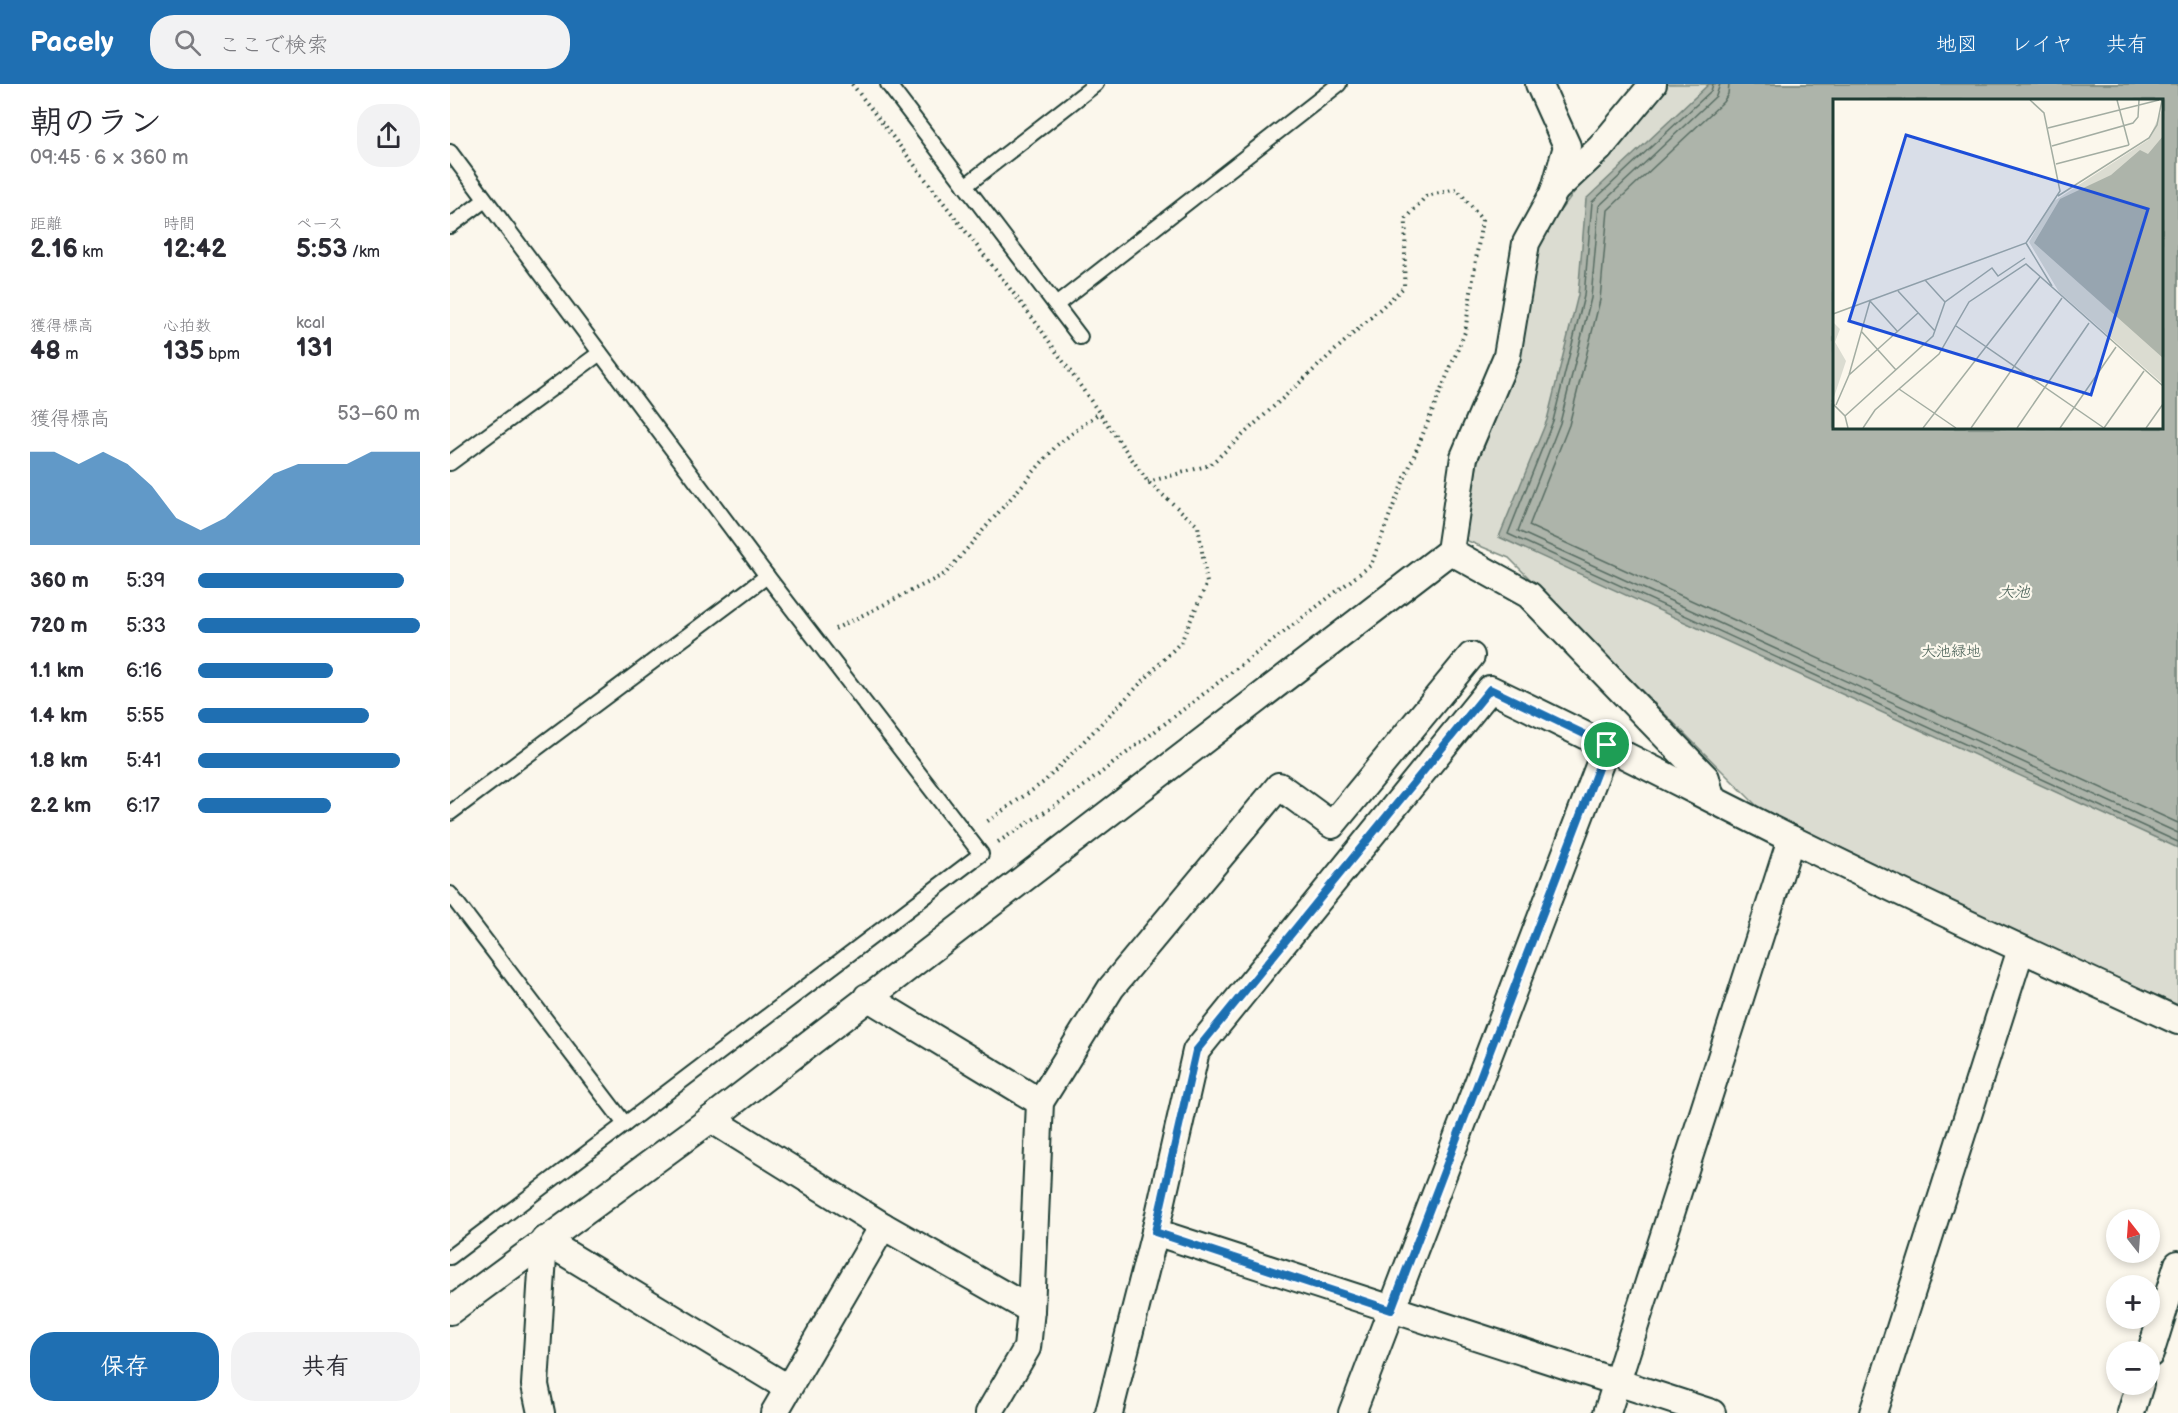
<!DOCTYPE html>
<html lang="ja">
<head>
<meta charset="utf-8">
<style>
	body { margin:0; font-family:"Balsamiq Sans","Klee One",sans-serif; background:#f2f2f3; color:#2b2b33; height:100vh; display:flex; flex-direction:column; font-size:22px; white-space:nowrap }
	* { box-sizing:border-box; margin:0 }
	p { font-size:20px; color:#7c7c81 }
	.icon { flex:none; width:33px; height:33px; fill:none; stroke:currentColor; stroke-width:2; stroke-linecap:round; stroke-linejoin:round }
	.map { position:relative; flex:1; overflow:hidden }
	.panel { display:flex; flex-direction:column; background:#fff; width:450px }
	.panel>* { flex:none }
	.needle { width:39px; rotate:343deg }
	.fabs { position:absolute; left:1656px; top:1125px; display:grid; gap:12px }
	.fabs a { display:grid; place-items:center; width:54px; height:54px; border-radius:50%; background:#fff; box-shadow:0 3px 9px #0003; font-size:30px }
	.pin { position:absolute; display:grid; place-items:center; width:51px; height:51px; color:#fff; margin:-26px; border:3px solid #fff; border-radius:50%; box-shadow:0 2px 6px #0007 }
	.round { display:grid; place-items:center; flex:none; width:63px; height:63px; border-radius:24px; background:#f2f2f3 }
	.head { display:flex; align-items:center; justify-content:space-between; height:102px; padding:0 30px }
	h1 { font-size:33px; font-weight:700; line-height:45px }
	.stats { display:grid; grid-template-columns:repeat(3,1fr); gap:9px; height:102px; padding:6px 30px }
	.stats div { display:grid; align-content:center }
	.stats b { font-size:26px; font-weight:700 }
	.stats small { font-size:16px; font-weight:400 }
	.stats p { font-size:16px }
	.chart { height:168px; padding:12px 30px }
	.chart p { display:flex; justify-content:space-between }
	.chart svg { width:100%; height:108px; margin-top:6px; fill:#1f6fb2; opacity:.7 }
	.cta { display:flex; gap:12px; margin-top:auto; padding:12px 30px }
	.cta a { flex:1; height:69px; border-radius:24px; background:#1f6fb2; color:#fff; font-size:24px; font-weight:700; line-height:69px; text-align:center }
	.cta a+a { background:#f2f2f3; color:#2b2b33 }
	ul { padding:0 30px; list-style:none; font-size:20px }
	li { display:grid; grid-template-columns:96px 72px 1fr; align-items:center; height:45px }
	li i { height:15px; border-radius:8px; background:#1f6fb2 }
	header { display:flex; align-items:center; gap:36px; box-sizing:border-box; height:84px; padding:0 30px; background:#1f6fb2; color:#fff }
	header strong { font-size:28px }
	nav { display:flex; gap:33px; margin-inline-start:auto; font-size:21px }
	.search { width:420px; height:54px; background:#f2f2f3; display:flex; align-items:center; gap:15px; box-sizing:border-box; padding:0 21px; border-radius:24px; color:#7c7c81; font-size:22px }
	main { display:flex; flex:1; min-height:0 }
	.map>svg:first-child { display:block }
</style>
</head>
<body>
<header>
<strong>Pacely</strong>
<div class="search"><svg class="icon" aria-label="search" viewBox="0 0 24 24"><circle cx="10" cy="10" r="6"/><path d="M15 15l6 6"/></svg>ここで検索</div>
<nav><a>地図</a><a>レイヤ</a><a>共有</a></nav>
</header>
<main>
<section class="panel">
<div class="head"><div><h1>朝のラン</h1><p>09:45 · 6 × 360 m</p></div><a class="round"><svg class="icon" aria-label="share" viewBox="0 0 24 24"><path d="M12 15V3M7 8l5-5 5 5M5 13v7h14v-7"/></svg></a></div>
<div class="stats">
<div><p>距離</p><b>2.16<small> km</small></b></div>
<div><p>時間</p><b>12:42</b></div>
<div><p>ペース</p><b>5:53<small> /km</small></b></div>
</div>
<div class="stats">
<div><p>獲得標高</p><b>48<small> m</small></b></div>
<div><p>心拍数</p><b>135<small> bpm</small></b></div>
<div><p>kcal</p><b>131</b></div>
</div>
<div class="chart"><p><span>獲得標高</span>53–60 m</p>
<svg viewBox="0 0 160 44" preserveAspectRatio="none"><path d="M0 44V6L10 6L20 11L30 6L40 11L50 20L60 33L70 38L80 33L90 24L100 15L110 11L120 11L130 11L140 6L150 6L160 6V44z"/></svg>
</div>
<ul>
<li><b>360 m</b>5:39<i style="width:93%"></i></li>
<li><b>720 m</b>5:33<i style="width:100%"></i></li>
<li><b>1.1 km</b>6:16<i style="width:61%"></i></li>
<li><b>1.4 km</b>5:55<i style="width:77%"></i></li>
<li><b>1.8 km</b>5:41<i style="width:91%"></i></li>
<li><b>2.2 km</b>6:17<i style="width:60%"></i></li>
</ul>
<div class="cta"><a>保存</a><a>共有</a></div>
</section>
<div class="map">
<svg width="1728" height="1329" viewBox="0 0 1728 1329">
	<rect width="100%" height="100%" fill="#fbf7ec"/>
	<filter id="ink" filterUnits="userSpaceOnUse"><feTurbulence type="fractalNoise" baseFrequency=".0167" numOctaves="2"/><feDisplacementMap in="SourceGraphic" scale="12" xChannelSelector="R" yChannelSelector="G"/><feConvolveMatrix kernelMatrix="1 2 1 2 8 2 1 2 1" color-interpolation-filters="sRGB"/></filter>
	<g filter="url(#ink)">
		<path fill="#dbdcd1" stroke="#7d8c82" stroke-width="1.5" fill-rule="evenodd" d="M1212 0H1728V921L1596 863 1309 724 1059 474 1013 455 1028 377 1070 277 1075 217 1085 160 1134 95ZM1384 16H1712V344H1384Z"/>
		<path fill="#adb4aa" stroke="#74847b" stroke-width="1.5" fill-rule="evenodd" d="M1259 0H1728V764L1049 453 1097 336 1128 211 1136 115ZM1384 16H1712V344H1384Z"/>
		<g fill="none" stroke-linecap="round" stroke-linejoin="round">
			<g stroke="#586d63" stroke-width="1.5">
				<path d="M1263 0 1261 7 1142 118 1134 212 1103 337 1058 450 1728 758"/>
				<path d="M1270 0 1266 12 1149 122 1141 214 1110 339 1068 447 1728 749"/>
				<path d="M1279 0 1278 10 1273 18 1158 126 1150 216 1119 341 1079 442 1728 739"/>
			</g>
			<g stroke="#1f3d34" stroke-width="18">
				<g id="service">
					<path d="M438 0 630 253"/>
					<path d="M0 68 317 492 531 770 0 1173"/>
					<path d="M515 102 646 0"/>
					<path d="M0 142 35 116"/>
					<path d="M606 221 889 0"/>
					<path d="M0 379 150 269"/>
					<path d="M0 729 317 492"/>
					<path d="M0 810 175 1040"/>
				</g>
			</g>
			<g stroke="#1f3d34" stroke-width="30">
				<g id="minor">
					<path d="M1104 107 1150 64 1203 0"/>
					<path d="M1000 467 1079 511 1256 694 1261 714"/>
					<path d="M417 913 590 1018"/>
					<path d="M261 1035 433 1142 581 1226"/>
					<path d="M705 1148 1262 1329"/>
					<path d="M0 1227 261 1035 1000 467 1014 373 1057 272 1076 159 1104 108 1117 62 1089 0"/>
					<path d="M1700 1270 1728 1180"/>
					<path d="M91 1329 85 1301 94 1156 338 1304"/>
					<path d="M324 1329 433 1142"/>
					<path d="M539 1329 577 1264 581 1226 590 1018 661 904 829 702 882 741 1021 572"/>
					<path d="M659 1329 705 1148 746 967 1040 605C1141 653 1241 705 1341 755 1469 818 1599 878 1728 937"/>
					<path d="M902 1329 1157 661"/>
					<path d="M1157 1329 1341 755"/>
					<path d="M1423 1329 1571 865"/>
					<path d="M1681 1329 1690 1300"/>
				</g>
			</g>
			<g stroke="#1f3d34" stroke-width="4" stroke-dasharray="1.5 4.5" stroke-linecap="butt">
				<path d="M402 0 584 236 698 398 748 442 757 499 731 558 594 698 535 739"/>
				<path d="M385 545 495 490 607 361 649 329"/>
				<path d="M548 758 626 708 921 481 942 425 1015 248 1032 136 1007 105 976 112 956 135 954 203 760 381 698 398"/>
			</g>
			<use href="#service" stroke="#fbf7ec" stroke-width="14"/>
			<use href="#minor" stroke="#fbf7ec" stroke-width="26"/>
		</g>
	</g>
	<g fill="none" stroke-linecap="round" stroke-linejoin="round" filter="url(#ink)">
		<g stroke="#fff" stroke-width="12">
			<path id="route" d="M1040 605 1157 661 941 1226 705 1148 746 967Z"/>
		</g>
		<use href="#route" stroke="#1f6fb2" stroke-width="8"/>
	</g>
	<g text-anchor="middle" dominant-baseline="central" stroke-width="4.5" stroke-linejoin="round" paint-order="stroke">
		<g font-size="15" fill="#455d53" stroke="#fbf7ec">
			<text x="1501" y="567">大池緑地</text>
		</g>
		<g font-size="16" font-style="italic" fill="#425b52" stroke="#fbf7ec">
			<text x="1564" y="508">大池</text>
		</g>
	</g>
	<g transform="translate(1383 15)">
		<rect width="330" height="330" fill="#fbf7ec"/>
		<path d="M330 9V285L226 193 196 143 218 104 315 41ZM0 223 7 230 2 243 13 262 0 301Z" fill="#dbdcd1"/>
		<path d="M330 37V259L201 144 227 100 278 76 307 51 315 55Z" fill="#adb4aa"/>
		<path fill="none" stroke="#a3ada2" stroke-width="1.5" d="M284 1 296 46M215 29 326 1M219 47 300 24 305 18 306 1M223 65 296 46M225 97 316 39 324 26 329 1M193 144 219 187M92 181 112 203M65 192 102 232M0 215 193 144 227 92 211 14 197 1M123 227 271 329M28 232 63 271M16 276 85 214M66 290 123 329M0 305 12 317 15 329M3 306 16 276 37 202 65 233M12 317 100 237 112 203 159 169 165 177 192 159M30 329 42 311 106 255 136 203 193 165 330 287M90 329 207 178M138 329 229 199M184 329 256 224M227 329 283 248M271 329 311 272M313 329 330 305"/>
		<path fill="#1d4ed8" fill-opacity="0.15" stroke="#1d4ed8" stroke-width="3" d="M73 36 315 110 258 296 16 222Z"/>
		<rect width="330" height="330" fill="none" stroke="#1f3d34" stroke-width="3"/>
	</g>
</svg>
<div class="fabs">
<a><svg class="needle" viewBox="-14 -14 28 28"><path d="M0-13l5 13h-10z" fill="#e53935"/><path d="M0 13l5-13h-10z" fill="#7c7c81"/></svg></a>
<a>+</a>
<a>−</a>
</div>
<div class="pin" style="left:1157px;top:661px;background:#1e9e55"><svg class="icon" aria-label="arrive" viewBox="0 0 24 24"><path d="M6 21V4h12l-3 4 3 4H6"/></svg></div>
</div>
</main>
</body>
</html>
